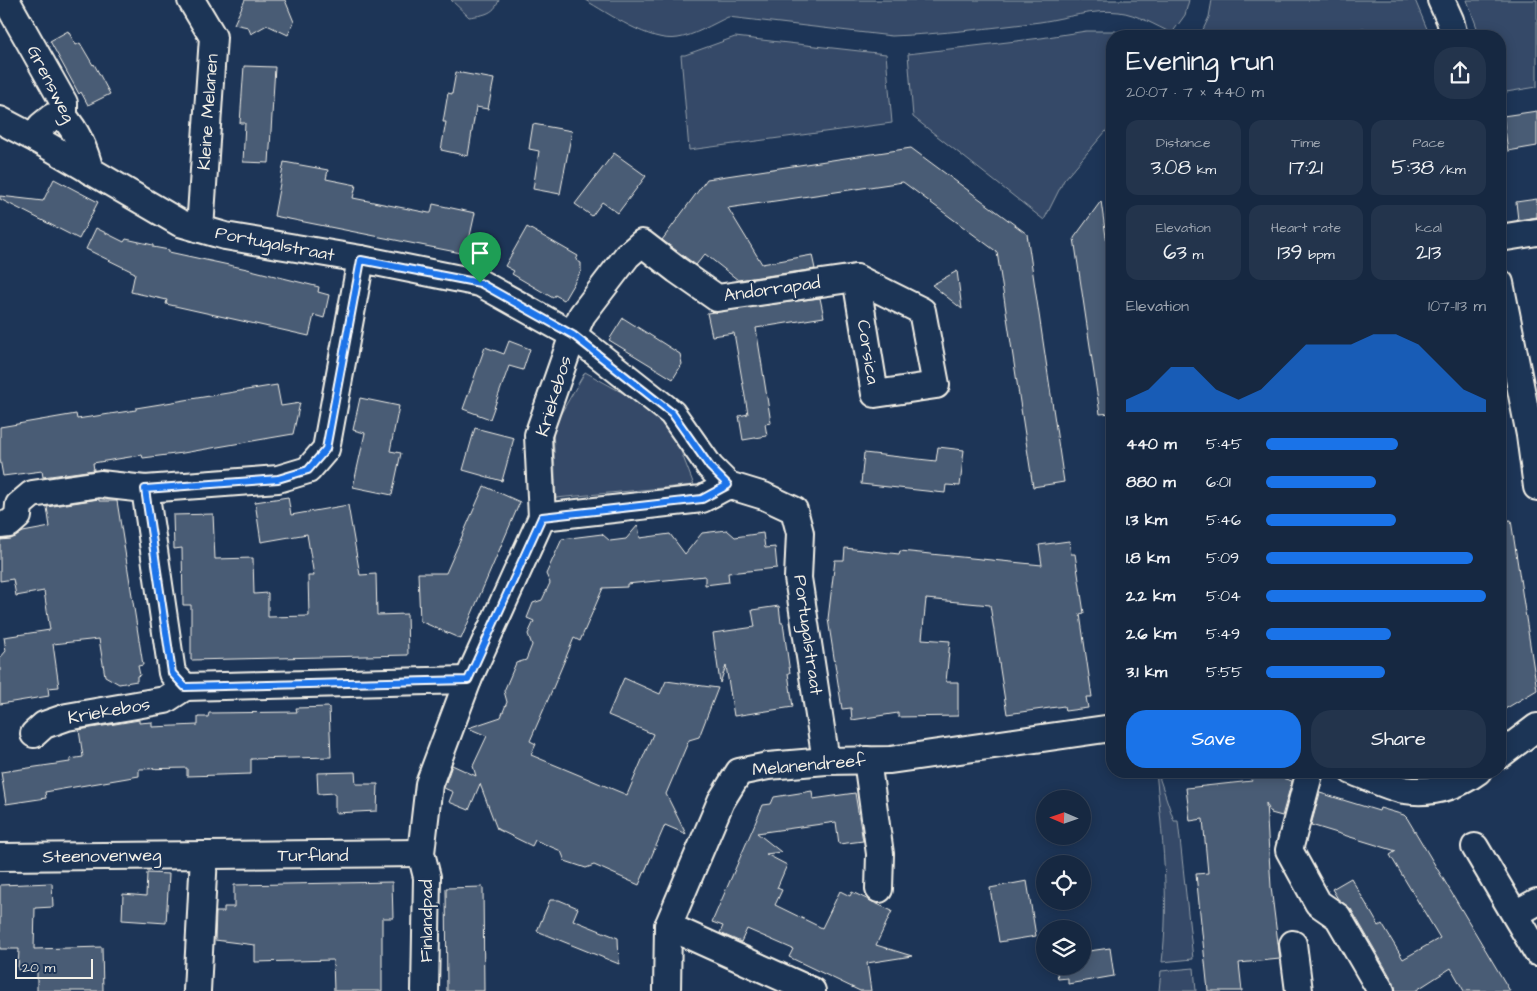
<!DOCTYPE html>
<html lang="en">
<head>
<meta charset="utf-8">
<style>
	body { margin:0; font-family:"Architects Daughter",sans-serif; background:#23344c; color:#f1f3f6; height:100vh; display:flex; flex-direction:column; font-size:19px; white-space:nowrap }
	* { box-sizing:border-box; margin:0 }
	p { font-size:16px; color:#9ea6b1 }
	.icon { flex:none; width:28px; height:28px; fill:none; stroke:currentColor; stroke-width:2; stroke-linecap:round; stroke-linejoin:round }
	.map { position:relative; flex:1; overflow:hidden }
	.sheet { position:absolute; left:1106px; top:30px; width:400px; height:748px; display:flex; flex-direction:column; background:#162841; border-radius:20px; box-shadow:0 2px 12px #0003,0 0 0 1px #35445a }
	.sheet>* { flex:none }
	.needle { width:32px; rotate:272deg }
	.controls { position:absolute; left:1036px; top:790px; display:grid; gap:10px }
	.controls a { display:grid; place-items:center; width:55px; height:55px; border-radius:50%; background:#162841; box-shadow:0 2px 12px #0003,0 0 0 1px #35445a; font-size:25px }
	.scale { position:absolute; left:15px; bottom:12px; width:78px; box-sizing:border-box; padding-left:5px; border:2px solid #f4f1e8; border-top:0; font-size:14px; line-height:18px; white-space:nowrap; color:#f4f1e8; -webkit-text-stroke:4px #1d3557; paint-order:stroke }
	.pin { position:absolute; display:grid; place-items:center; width:42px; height:42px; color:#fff; margin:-51px -21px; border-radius:50% 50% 50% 0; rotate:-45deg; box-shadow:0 0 5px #0007 }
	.pin .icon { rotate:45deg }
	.round { display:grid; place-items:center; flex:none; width:52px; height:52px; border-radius:20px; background:#23344c }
	.summary { display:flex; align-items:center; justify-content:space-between; height:85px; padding:0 20px }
	h1 { font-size:28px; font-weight:600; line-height:38px }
	.metrics { display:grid; grid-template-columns:repeat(3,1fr); gap:8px; height:85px; padding:5px 20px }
	.metrics div { display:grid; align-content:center; border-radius:12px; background:#23344c; text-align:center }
	.metrics b { font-size:21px; font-weight:600 }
	.metrics small { font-size:14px; font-weight:400 }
	.metrics p { font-size:14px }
	.chart { height:140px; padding:10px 20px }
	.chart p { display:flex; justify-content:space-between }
	.chart svg { width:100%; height:90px; margin-top:5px; fill:#1a73e8; opacity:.7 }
	.button { display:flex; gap:10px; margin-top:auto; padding:10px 20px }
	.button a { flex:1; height:58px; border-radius:20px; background:#1a73e8; color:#fff; font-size:20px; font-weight:600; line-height:58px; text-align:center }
	.button a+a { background:#23344c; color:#f1f3f6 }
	ul { padding:0 20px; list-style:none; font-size:16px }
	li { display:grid; grid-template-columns:80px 60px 1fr; align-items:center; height:38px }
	li i { height:12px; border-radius:6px; background:#1a73e8 }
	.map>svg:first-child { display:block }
</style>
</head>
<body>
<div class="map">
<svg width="1537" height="991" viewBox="0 0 1537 991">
	<rect width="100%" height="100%" fill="#1d3557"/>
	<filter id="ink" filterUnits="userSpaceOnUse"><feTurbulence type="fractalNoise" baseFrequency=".02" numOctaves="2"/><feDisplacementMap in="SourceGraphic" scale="10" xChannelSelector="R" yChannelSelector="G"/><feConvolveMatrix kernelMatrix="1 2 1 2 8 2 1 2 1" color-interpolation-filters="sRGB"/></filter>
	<g filter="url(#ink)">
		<g fill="#354a67" stroke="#949ea8">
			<path d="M451 0H499C494 15 482 15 469 17Z"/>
			<path d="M585 0H1189L1185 15 1172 33C1156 26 1137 14 1119 12 1092 9 1067 18 1040 22 991 28 941 34 892 36L728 17C713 24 693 36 678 38 650 43 608 13 585 0Z"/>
			<path d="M1212 0H1415L1430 36H1376L1364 28 1305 36H1200L1209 17Z"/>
			<path d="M1467 0H1537V87L1500 93V36H1480Z"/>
			<path d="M1086 31H1115L1128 36H1112V124L1064 180 1044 220 913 117 908 54 1041 38Z"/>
			<path d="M735 37 886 54 892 123 689 150 681 55H685Z"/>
			<path d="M585 372 668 418 694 485 556 498 553 427Z"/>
			<path d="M1156 771H1157L1174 821H1178L1193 959 1162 962C1170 898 1162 835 1156 771Z"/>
			<path d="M1194 968 1196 991H1159L1161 971Z"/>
		</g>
		<g fill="#485b74" stroke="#f4f1e8">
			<path d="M245 0H285L294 22 288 35 267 25 251 34 248 27 234 24Z"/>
			<path d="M68 31 76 45 80 43 93 65 94 64 110 94 88 105 81 92 79 94 50 41Z"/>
			<path d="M244 66 275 67 269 163 243 162 245 123H240Z"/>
			<path d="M456 72 494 79 488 109 476 107 468 156 441 150 446 122H443L448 93 452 94Z"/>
			<path d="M1537 111V146L1508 151 1503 116Z"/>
			<path d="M533 124 572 131 560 194 533 189 539 151 529 149Z"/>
			<path d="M911 148 1027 234 1064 482 1033 487 997 252 903 182 728 208 762 264 812 255 815 269 738 280 705 254 696 265 662 240 707 179Z"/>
			<path d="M614 153 646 176 618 213 602 202 592 216 575 204Z"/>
			<path d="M284 162 328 170 326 179 356 185 353 198 429 213H431L433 204 475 213 466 254 274 216Z"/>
			<path d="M54 179 98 202 79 239 0 199V196L43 201Z"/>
			<path d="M1537 199V217L1518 220 1516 202Z"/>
			<path d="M1101 201 1112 280V413L1100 414 1074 238Z"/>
			<path d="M527 227 578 256 576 260 581 263V271L564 300 555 295 553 298 512 274 514 271 505 266Z"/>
			<path d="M96 228 124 242 126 239 153 245V247L169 250V252L247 269 319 287 318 292 329 295 324 318 314 315 309 336 166 304 167 300 131 292 135 273 86 249Z"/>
			<path d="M957 271 962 309 932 285Z"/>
			<path d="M820 298 824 317 756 328 771 423 765 424 767 436 743 440 739 416 748 414 734 333 712 336 707 313Z"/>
			<path d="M623 318 680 354 682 364 673 379 609 340Z"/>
			<path d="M509 341 530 349 523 370 509 366 490 419 463 409 485 347 504 354Z"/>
			<path d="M277 385 281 406 300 403 293 434 183 453 143 458 142 455 93 463 94 470 43 477 42 471 3 476 0 459V427L76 414 77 419 136 410V408Z"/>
			<path d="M360 398 399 406 390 451 401 453 392 495 353 487 365 433 353 430Z"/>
			<path d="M475 428 514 438 502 481 463 470Z"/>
			<path d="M938 447 964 450 960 486 946 485 945 493 861 484 864 453 936 461Z"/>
			<path d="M484 486 520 502 461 639 420 621 418 573H446Z"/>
			<path d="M288 497 291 515 348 505 360 575 376 574 377 615 407 614 408 655 191 660V605H183L182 548 174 549 173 515 213 514 215 559 253 558 254 594 268 593V617L309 616 308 576H314L307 534 261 542 255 502Z"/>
			<path d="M99 499V501H117L143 665 138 666 140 675 137 676V681L119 684 105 676 99 639 53 644 59 687 48 688 49 696 0 704V658L6 651 4 637 50 630 44 591 16 596 13 579 0 581V540L11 539 23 532 50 527 47 507Z"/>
			<path d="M1511 520 1537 690 1500 712V521Z"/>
			<path d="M638 525 640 538 670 534 685 554 702 533 727 530 735 537 763 533 765 548 775 547 777 568 728 573 729 582 705 585V576L627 584V587L603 588 580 641 574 638 550 695 530 741 536 744 531 755 627 795 653 734 608 715 624 678 660 694 666 681 718 688 699 737 689 740 666 794 686 834 665 825 639 885 594 865 586 868 565 861 561 851 535 840 532 846 497 829 480 784 469 810 449 802 453 792 444 788 452 765 476 776 473 766 487 736 468 728 501 717 507 702 504 691 516 663 526 660 532 645 528 634 534 621 527 618 533 603 542 600 550 583 546 574 562 539 602 534 610 541 626 539Z"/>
			<path d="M1069 541 1071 554H1075L1084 613 1080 614 1092 697H1086L1088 708 1065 711 1064 706 1007 714 990 605 926 599 922 639 950 641 946 682H958V716L898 717V713L852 720 851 708 842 709 828 619 835 560H844L845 548 899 554 900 551 1042 565 1039 545Z"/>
			<path d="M779 606 781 623H783L790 673H788L793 707 734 716 726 666 720 683 713 633 755 627 752 610Z"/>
			<path d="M329 707 331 757 251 759V774L187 776V768L139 769V776L45 792 46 798 6 804 1 772 70 762V759L83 757 79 730 139 720V723L152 722V727L198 725V717H208L209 713 297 712 296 708Z"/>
			<path d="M355 772 356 784H378L377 811 335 813V793L318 794 317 773Z"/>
			<path d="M1272 775 1292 781 1282 816 1271 813 1266 803 1271 887 1280 959 1239 963 1242 991H1208L1196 874 1208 873 1203 819 1190 821 1186 788 1252 781 1250 777Z"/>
			<path d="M812 791 813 799 855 793 863 841 839 844 836 822 757 833 781 852 766 854 787 865 777 888 782 890 775 905 822 928 840 891 850 896 852 892 892 911 876 945 912 956 867 963 871 991H860L789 957 793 949 747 929 741 942 720 933 723 926 712 922 763 805 771 804 774 797Z"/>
			<path d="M1320 793 1379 811 1380 808 1404 815 1407 818 1510 991H1464L1451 968 1415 991H1396L1394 983 1351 909 1338 899 1332 889 1351 878 1379 926 1382 924 1403 959 1440 938 1390 855 1396 851 1311 825Z"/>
			<path d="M147 873 169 874 166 923 122 920 123 894 146 896Z"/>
			<path d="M1027 881 1036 936 999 942 990 888Z"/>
			<path d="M392 882 393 918H382V991H334L333 960 255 962V945L215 940 216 912H224V907H234V885Z"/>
			<path d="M52 883 53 907 35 908 34 949 102 947 103 991H37V970H18L19 949H0V885Z"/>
			<path d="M483 887 484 991H447L446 888Z"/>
			<path d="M550 900H559L578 908 573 920 618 938 619 964 537 931Z"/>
			<path d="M1110 948 1114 976 1068 984V978L1058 979 1056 966H1082V952Z"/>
		</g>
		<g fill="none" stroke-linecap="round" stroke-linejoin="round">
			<g stroke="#f4f1e8" stroke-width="30">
				<g id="minor">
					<path d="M6 0 64 103V117C78 133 85 150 90 171"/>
					<path d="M191 0 213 37 200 229"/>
					<path d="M1441 0 1450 20 1454 36"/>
					<path d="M0 120 38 140 41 126 52 117H64"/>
					<path d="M38 140 180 223 225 236 361 259 480 283 573 335 672 413 710 467 728 485"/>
					<path d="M1500 238 1537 232"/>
					<path d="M856 278 922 311 936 385 875 394Z"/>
					<path d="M1500 283 1530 435 1537 487"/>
					<path d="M145 489 172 673 185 687 468 680"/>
					<path d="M542 517 538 435 573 335 582 315 627 256 642 243 677 270 717 298 856 278"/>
					<path d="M0 525 9 524 18 516 19 505 32 494 100 484 145 489 278 479 308 470 326 449 361 259"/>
					<path d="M34 734 44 725 67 717 165 700 185 687"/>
					<path d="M1500 755 1537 727"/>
					<path d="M867 760 880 854 879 889"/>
					<path d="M1310 771 1289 850 1318 903 1338 917 1381 991"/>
					<path d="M1352 771C1368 777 1388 787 1404 790 1431 794 1456 787 1478 771"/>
					<path d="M1475 847 1537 952"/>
					<path d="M0 857 421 853"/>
					<path d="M1515 914 1537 902"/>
					<path d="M668 926 812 991"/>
					<path d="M1293 944 1299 991"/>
					<path d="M197 991 204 855"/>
					<path d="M425 991 427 877 421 853 429 784 468 680 542 517 702 499 728 485 764 496 794 510 800 533 798 578 826 761"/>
					<path d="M667 991 668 926 721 801 739 772 768 766 826 761 890 760 1112 728"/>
				</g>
			</g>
			<use href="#minor" stroke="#1d3557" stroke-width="26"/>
		</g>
	</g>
	<g fill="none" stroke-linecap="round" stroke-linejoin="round" filter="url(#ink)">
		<g stroke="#fff" stroke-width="10">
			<path id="route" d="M361 260 480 283 573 335 672 413 710 467 728 485 702 499 542 517 468 680 185 687 172 673 145 489 278 479 308 470 326 449Z"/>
		</g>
		<use href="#route" stroke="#1a73e8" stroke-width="6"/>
	</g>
	<g text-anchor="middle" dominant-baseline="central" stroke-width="4.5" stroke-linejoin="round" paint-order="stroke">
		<g font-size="18" fill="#f4f1e8" stroke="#1d3557">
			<text transform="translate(51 84) rotate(63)">Grensweg</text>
			<text transform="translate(208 112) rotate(-86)">Kleine Melanen</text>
			<text transform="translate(275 244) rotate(11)">Portugalstraat</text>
			<text transform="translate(772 289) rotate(-8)">Andorrapad</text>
			<text transform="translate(868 352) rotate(81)">Corsica</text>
			<text transform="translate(554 396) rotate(-73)">Kriekebos</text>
			<text transform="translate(808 635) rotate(82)">Portugalstraat</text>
			<text transform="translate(109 711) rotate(-10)">Kriekebos</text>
			<text transform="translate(809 765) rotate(-5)">Melanendreef</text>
			<text x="313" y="855">Turfland</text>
			<text transform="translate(102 856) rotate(-1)">Steenovenweg</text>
			<text transform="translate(426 921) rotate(-90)">Finlandpad</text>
		</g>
	</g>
</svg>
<div class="controls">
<a><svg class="needle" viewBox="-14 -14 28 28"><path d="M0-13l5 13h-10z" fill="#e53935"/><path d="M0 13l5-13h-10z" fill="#9ea6b1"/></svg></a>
<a><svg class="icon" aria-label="locate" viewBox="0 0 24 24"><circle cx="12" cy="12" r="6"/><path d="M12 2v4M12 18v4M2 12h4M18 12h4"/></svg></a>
<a><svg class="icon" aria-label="layers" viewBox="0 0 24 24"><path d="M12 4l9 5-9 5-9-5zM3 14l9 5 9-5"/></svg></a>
</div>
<div class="scale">20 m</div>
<div class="pin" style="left:480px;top:283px;background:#1e9e55"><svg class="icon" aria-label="arrive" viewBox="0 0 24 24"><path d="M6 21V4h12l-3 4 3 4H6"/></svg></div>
<section class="sheet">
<div class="summary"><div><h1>Evening run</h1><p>20:07 · 7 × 440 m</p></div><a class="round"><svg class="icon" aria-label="share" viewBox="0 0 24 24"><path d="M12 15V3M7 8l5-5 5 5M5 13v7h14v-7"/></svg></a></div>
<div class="metrics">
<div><p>Distance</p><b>3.08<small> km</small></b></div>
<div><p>Time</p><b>17:21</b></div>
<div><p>Pace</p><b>5:38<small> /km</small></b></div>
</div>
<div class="metrics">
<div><p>Elevation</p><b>63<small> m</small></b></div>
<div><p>Heart rate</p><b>139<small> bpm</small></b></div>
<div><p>kcal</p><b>213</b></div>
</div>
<div class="chart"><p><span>Elevation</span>107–113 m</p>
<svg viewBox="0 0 160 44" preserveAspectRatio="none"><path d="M0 44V38L10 33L20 22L30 22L40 33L50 38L60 33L70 22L80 11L90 11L100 11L110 6L120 6L130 11L140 22L150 33L160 38V44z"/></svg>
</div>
<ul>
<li><b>440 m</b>5:45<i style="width:60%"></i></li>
<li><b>880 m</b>6:01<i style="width:50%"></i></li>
<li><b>1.3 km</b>5:46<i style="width:59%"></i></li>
<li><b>1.8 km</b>5:09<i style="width:94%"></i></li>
<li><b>2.2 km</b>5:04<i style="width:100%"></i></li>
<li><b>2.6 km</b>5:49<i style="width:57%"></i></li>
<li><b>3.1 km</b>5:55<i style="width:54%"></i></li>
</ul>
<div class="button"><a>Save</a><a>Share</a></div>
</section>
</div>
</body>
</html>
